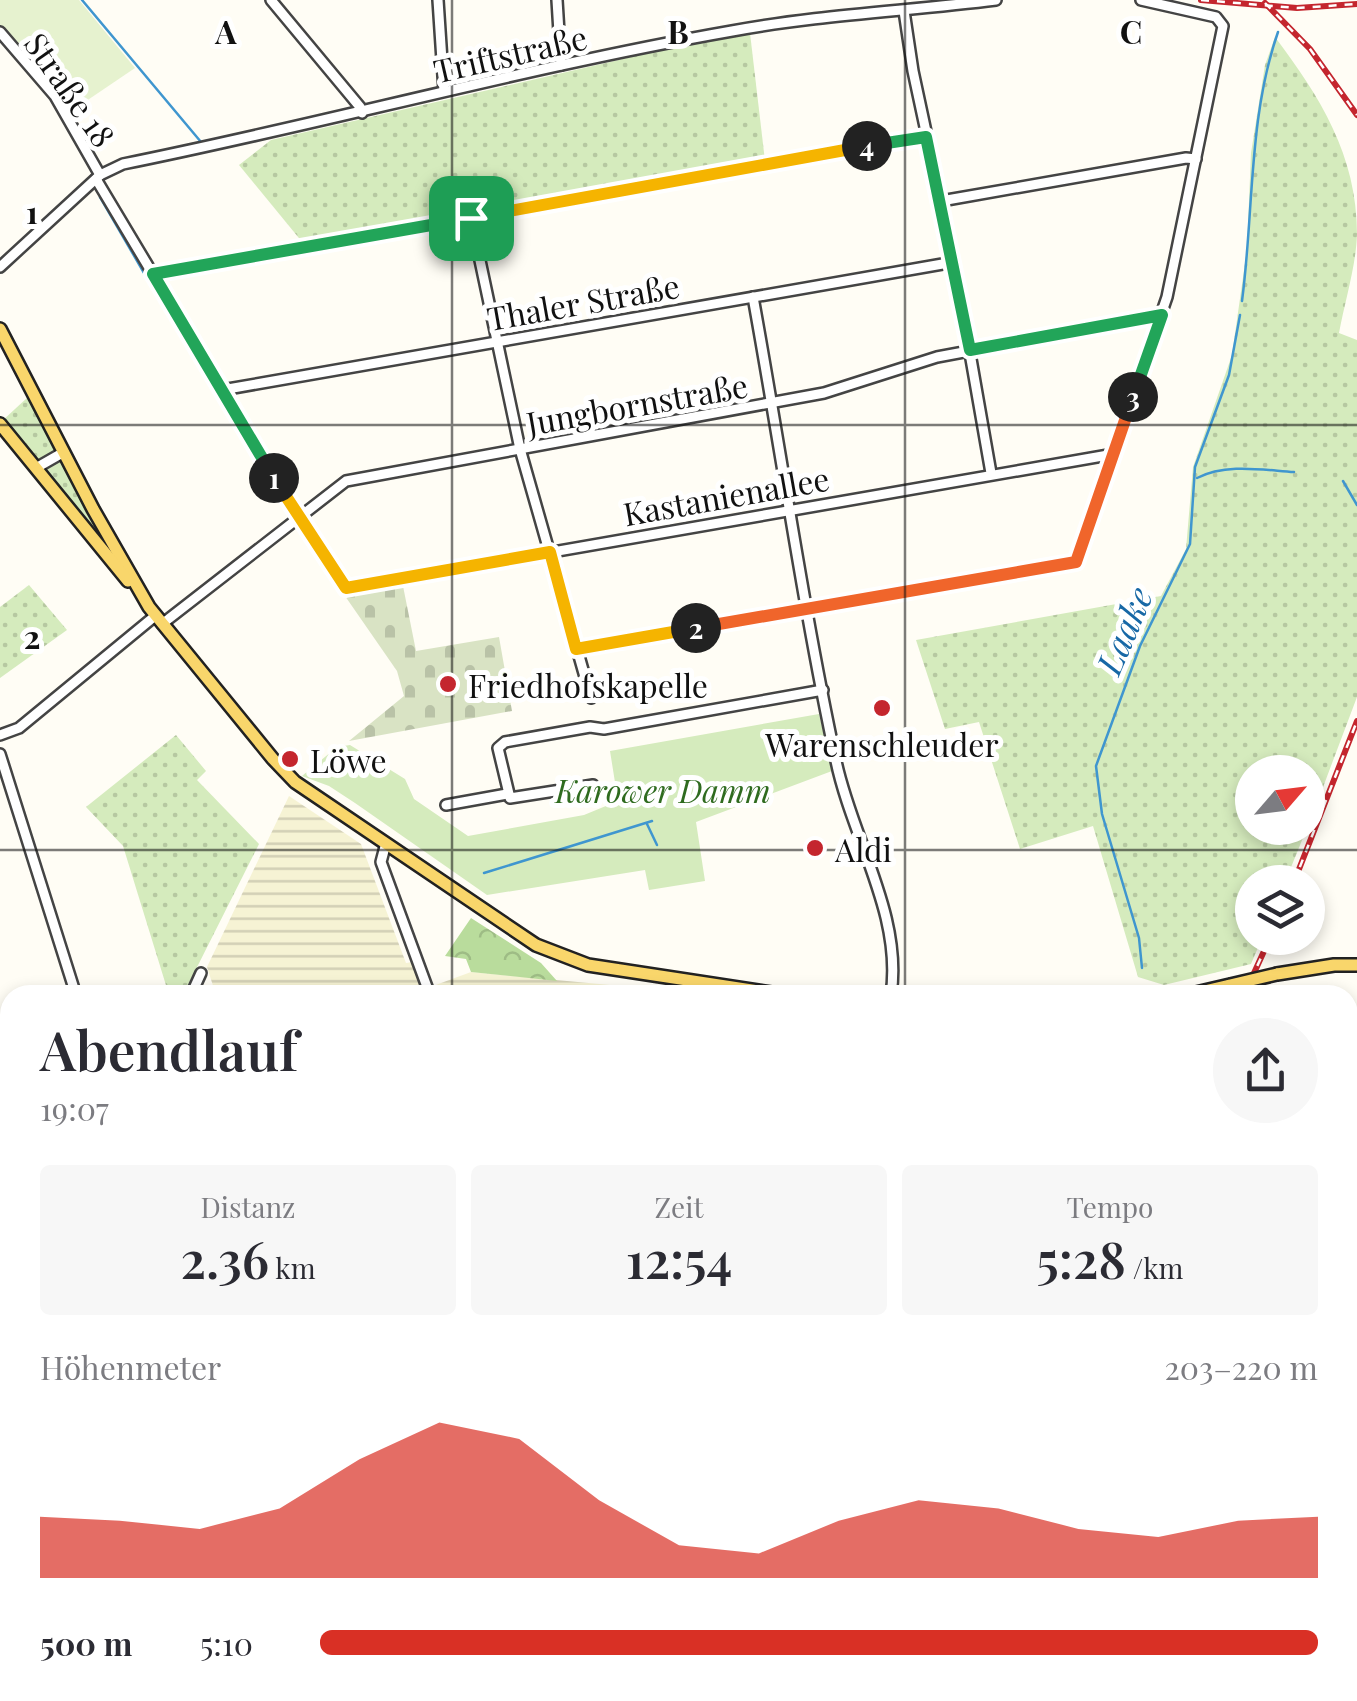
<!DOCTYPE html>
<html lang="de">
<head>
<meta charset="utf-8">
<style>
	body { margin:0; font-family:"Playfair Display",serif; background:#f7f7f7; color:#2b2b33; height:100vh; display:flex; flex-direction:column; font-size:38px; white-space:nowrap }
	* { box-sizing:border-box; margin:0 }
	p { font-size:32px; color:#7c7c81 }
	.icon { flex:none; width:55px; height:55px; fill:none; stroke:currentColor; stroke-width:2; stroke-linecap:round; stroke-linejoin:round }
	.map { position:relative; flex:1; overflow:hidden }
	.drawer { position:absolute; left:0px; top:985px; width:1358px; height:718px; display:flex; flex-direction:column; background:#fff; border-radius:30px 30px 0 0; box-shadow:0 5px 15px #0003 }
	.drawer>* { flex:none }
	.needle { width:65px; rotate:62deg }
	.fabs { position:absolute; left:1235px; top:755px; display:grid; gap:20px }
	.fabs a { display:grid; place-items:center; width:90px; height:90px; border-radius:50%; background:#fff; box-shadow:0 5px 15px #0003; font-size:50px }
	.pin { position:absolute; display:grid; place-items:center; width:85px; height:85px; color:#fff; margin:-42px; border-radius:20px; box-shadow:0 5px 15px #0006 }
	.km { position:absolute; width:50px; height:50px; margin:-25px; border-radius:50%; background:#222; color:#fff; font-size:28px; line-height:50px; text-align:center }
	.round { display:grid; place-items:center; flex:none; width:105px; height:105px; border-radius:52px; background:#f7f7f7 }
	.summary { display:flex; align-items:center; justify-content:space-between; height:170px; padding:0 40px }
	h1 { font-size:55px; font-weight:600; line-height:75px }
	.figures { display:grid; grid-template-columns:repeat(3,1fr); gap:15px; height:170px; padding:10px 40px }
	.figures div { display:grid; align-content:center; border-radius:10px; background:#f7f7f7; text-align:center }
	.figures b { font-size:50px; font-weight:600 }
	.figures small { font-size:28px; font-weight:400 }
	.figures p { font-size:28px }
	.chart { height:280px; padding:20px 40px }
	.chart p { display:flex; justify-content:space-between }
	.chart svg { width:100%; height:180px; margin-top:10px; fill:#d93025; opacity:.7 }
	ul { padding:0 40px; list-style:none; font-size:32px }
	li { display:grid; grid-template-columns:160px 120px 1fr; align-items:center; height:75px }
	li i { height:25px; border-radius:12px; background:#d93025 }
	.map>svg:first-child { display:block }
</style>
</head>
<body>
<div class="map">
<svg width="1357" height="1701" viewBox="0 0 1357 1701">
	<defs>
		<pattern id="farmland-rules" width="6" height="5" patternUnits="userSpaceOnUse" patternTransform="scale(2.5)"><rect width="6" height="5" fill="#f6f3d4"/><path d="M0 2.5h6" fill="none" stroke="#d2cfb5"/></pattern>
		<pattern id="grass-dots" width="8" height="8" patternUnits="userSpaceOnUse" patternTransform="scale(2.5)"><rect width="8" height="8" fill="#d5ebbd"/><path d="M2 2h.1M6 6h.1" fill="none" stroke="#b6c8a1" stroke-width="1.8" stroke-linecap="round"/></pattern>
		<pattern id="forest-crowns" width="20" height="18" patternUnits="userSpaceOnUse" patternTransform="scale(2.5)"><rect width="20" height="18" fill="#b9dc9c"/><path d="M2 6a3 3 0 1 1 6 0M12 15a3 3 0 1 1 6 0" fill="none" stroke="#9ebc85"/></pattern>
		<pattern id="cemetery-stones" width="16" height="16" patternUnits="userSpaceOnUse" patternTransform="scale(2.5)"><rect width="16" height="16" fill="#d9e3c4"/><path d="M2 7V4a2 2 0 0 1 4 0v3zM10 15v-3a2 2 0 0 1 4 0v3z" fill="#b9c2a7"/></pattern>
	</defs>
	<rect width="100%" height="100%" fill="#fffdf5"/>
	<g fill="url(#farmland-rules)">
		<path d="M289 796 361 844 406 963 413 962 425 995H216L207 967Z"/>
		<path d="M471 972 685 992 686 995H436L433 986Z"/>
		<path d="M1024 1693V1692L1161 1693 1110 1701H1023Z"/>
	</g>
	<g fill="url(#grass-dots)">
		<path d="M750 33 765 161 303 243 239 165 271 140 727 35Z"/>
		<path d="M1275 37C1320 97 1357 155 1357 234 1356 266 1345 301 1339 333L1357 340V697L1308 827V772H1252V828H1307L1285 882H1252V938H1262L1251 964 1164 985 1138 977 1093 826 1020 849 979 722 945 729 916 640 1161 596 1186 549 1193 467 1232 355 1247 249 1251 153 1265 65Z"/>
		<path d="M28 397 55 448 53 454 38 461 33 460 2 421Z"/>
		<path d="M56 460 65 463 124 567 44 473 45 467Z"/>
		<path d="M29 585 67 630 0 678V607Z"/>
		<path d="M176 735 206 771 197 780 259 844 183 995H169L123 846 86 807Z"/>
		<path d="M0 1645 10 1649V1692L112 1693 132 1701H0Z"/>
	</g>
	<g fill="url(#forest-crowns)">
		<path d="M471 918 541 963 557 981 471 972 466 959 445 956Z"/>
		<path d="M112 1693H201L220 1701H132Z"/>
		<path d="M842 1693H923L919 1701H848Z"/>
	</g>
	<path fill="url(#cemetery-stones)" d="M402 581 416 651 499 637 512 711 349 741 404 696 397 671 345 596V591Z"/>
	<path fill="#d5ebbd" d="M819 714 832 771 696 822 705 881 649 890 645 870 487 895 355 803 329 786 302 776 337 747 350 745 405 779 414 799 468 836 584 815 618 801 610 751Z"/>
	<path fill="#e6f2cf" d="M0 0H79L135 68 67 114 0 28Z"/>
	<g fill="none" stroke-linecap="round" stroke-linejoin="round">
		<g stroke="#3f96cf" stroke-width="2.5">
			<path d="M82 0 201 142"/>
			<path d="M100 197 162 304"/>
			<path d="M1242 301C1254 211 1248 118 1278 32"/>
			<path d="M167 313 287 512"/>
			<path d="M1197 478C1226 463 1263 470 1294 472"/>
			<path d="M1343 481 1357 505"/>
			<path d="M647 824 657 845"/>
			<path d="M484 873 652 821"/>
			<path d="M1142 968 1139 938 1102 814 1096 766 1140 646 1190 544 1195 467 1229 375 1240 315"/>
			<path d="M0 1618 10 1622"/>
			<path d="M190 1692 212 1701"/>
		</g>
		<g stroke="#444" stroke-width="14">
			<g id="minor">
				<path d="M271 0 360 107 362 113"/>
				<path d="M438 0 444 91"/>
				<path d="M557 0 561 65"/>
				<path d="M904 11 913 71 954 262 991 473"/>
				<path d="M0 32 55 96 100 175"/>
				<path d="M96 179 294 510 346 588 1114 454"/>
				<path d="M941 201 1186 158 1196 159"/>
				<path d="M471 218 520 449 591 698"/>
				<path d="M0 267 100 175 123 164C327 123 527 67 732 31 818 15 908 11 996 0"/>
				<path d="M153 274 926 137"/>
				<path d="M753 297C781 451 803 607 836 761 852 838 903 915 891 995"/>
				<path d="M222 390 954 262"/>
				<path d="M36 468 64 452"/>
				<path d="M162 624 346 481 824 393 937 357 1162 315"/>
				<path d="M576 649 1076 561 1167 297 1223 26 1216 17 1141 0"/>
				<path d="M0 735 19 728 155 616"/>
				<path d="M0 754 76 995"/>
				<path d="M593 785 510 798 498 748 505 742 590 727 604 729 823 690"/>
				<path d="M446 805 507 794"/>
				<path d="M386 843 381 862 430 995"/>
				<path d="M191 995 201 973"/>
				<path d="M1267 995H1268"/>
				<path d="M0 1095 10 1127"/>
				<path d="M0 1217 10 1214"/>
				<path d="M1348 1283 1357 1282"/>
				<path d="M1348 1341 1357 1360"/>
				<path d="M0 1411 10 1408"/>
				<path d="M1348 1520 1357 1517"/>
				<path d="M0 1559 10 1563"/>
				<path d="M1348 1666 1357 1676"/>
				<path d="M294 1692 296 1701"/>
				<path d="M498 1692 500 1701"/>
				<path d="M834 1692 840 1701"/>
				<path d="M796 1701 826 1692"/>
				<path d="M1017 1701 1018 1692"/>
			</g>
		</g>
		<g stroke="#222" stroke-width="16">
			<g id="major">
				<path d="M0 329 93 509 149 607 273 759 295 782 536 945 588 965 785 995"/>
				<path d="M0 424 128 581"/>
				<path d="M1277 974 1334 965H1357"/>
				<path d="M1187 995 1230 985"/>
			</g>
		</g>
		<use href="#minor" stroke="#fff" stroke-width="9"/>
		<use href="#major" stroke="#f9d66b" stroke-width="11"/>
		<g stroke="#c4262e" stroke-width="6">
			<g id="rail">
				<path d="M1201 0 1297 8 1357 4"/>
				<path d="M1265 3 1310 49 1357 115"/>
				<path d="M1294 882 1357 721"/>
				<path d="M1244 995 1270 938"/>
				<path d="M928 1701 932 1692"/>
			</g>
		</g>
		<use href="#rail" stroke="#fff" stroke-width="2.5" stroke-dasharray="8" stroke-linecap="butt"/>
		<g stroke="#222" stroke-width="16" stroke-linecap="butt">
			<path id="major-bridge" d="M1230 985 1277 974"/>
		</g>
		<use href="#major-bridge" stroke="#f9d66b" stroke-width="11"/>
	</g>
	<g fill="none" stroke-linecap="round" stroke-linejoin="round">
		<g stroke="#fff" stroke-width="20">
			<path id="split-1" d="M274 478 153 274 471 218"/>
		</g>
		<g stroke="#fff" stroke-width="20">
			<path id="split-2" d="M274 478 346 588 550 552 576 649 696 628"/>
		</g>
		<g stroke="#fff" stroke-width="20">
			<path id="split-3" d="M696 628 1076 562 1133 397"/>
		</g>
		<g stroke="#fff" stroke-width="20">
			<path id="split-4" d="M867 146 926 137 970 350 1162 315 1133 397"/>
		</g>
		<g stroke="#fff" stroke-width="20">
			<path id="split-5" d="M471 218 867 146"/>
		</g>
		<use href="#split-1" stroke="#22a559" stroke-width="12"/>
		<use href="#split-2" stroke="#f5b400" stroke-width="12"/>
		<use href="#split-3" stroke="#f0652b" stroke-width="12"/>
		<use href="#split-4" stroke="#22a559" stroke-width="12"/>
		<use href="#split-5" stroke="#f5b400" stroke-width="12"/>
	</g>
	<path fill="none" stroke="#111" stroke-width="2.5" stroke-opacity="0.55" d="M452 0V995M905 0V995M0 425H1357M0 850H1357M0 1276H10M1348 1276H1357M452 1692V1701M905 1692V1701"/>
	<g fill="#c4262e" stroke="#fff" stroke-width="4">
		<circle cx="448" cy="684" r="10"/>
		<circle cx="882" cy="708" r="10"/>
		<circle cx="290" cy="759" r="10"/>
		<circle cx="815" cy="848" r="10"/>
	</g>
	<g text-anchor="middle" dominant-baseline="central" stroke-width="10" stroke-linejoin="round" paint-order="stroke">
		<g font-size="32" fill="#111" stroke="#fff">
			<text transform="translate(510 53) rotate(-13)">Triftstraße</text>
			<text transform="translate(71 89) rotate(55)">Straße 18</text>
			<text transform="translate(583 301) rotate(-10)">Thaler Straße</text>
			<text transform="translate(637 403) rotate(-10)">Jungbornstraße</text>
			<text transform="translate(726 495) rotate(-10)">Kastanienallee</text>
		</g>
		<g font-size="32" fill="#111" stroke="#fff" text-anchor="start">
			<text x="468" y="684">Friedhofskapelle</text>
			<text x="882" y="743" text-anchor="middle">Warenschleuder</text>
			<text x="310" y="759">Löwe</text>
			<text x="835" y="848">Aldi</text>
		</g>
		<g font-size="32" font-style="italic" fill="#2f6b1f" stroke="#fff">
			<text x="663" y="789">Karower Damm</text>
		</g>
		<g font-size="35" font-style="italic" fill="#1768a6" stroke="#fff">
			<text transform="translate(1123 630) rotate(-67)">Laake</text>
		</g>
	</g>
	<g font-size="32" text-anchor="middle" font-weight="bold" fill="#111" stroke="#fff" stroke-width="10" stroke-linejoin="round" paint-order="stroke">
		<text x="226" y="44">A</text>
		<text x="678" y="44">B</text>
		<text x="1131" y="44">C</text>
		<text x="32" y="224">1</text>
		<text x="32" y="649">2</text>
	</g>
</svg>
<div class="fabs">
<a><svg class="needle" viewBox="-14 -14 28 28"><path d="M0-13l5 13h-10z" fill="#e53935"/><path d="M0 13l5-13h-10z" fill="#7c7c81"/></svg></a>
<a><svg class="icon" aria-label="layers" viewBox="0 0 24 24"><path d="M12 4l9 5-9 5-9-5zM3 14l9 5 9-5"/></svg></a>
</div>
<div class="pin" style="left:471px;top:218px;background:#1e9e55"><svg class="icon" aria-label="arrive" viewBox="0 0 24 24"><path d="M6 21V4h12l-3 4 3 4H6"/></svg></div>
<b class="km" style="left:274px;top:478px">1</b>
<b class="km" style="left:696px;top:628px">2</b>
<b class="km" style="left:1133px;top:397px">3</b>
<b class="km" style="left:867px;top:146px">4</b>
<section class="drawer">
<div class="summary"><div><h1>Abendlauf</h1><p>19:07</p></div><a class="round"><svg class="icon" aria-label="share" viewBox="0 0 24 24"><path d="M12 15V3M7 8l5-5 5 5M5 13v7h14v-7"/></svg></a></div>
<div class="figures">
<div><p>Distanz</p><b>2.36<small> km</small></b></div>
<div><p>Zeit</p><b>12:54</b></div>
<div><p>Tempo</p><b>5:28<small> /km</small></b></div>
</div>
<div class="chart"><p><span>Höhenmeter</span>203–220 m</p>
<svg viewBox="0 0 160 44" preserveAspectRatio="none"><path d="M0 44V29L10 30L20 32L30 27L40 15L50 6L60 10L70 25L80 36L90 38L100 30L110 25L120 27L130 32L140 34L150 30L160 29V44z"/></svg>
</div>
<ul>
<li><b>500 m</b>5:10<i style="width:100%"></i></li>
</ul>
</section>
</div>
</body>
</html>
